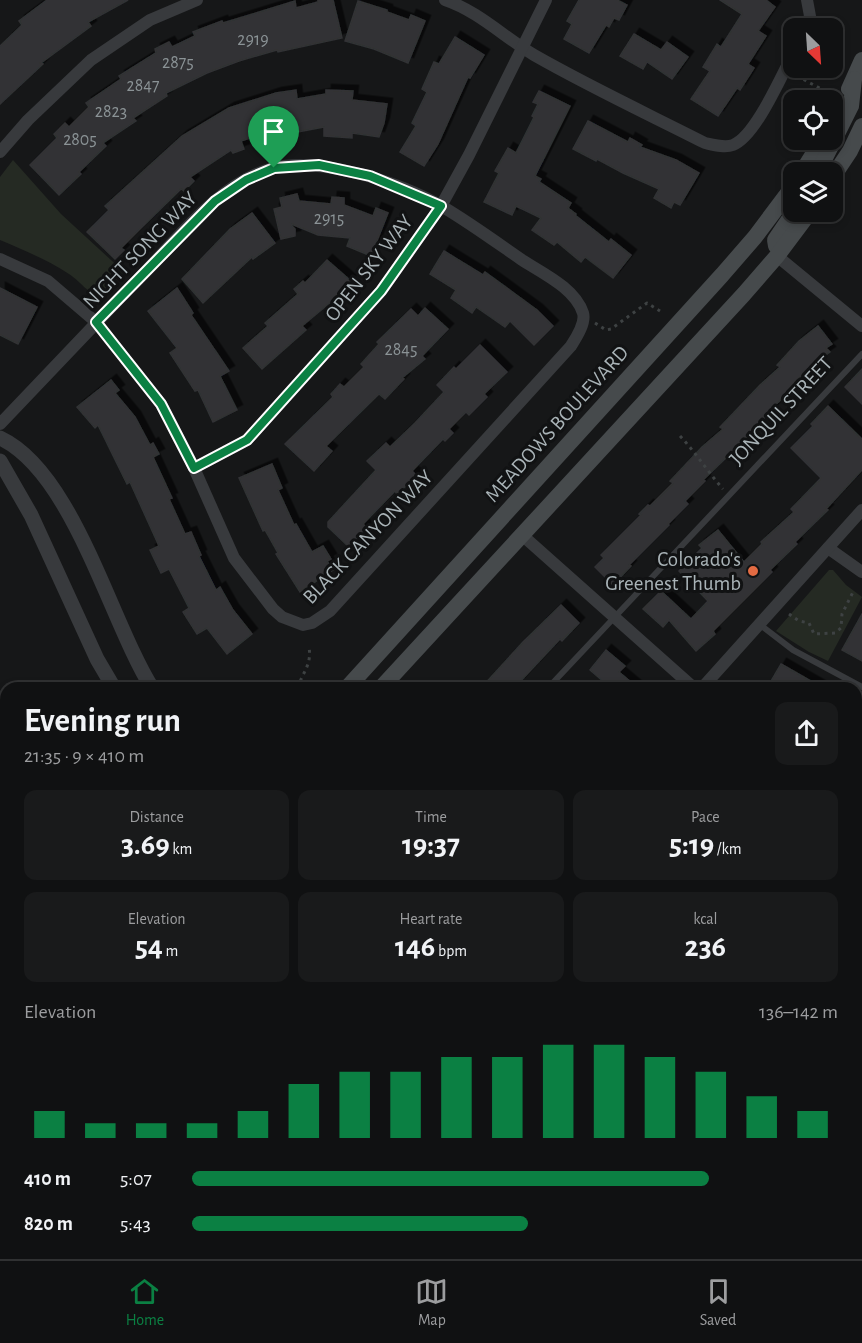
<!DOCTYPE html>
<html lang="en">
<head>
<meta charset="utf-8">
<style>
	body { margin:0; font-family:"Alegreya Sans",sans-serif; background:#191a1b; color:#f1f3f6; height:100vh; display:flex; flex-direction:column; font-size:22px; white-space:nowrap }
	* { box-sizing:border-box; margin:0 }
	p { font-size:20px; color:#9c9d9f }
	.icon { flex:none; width:33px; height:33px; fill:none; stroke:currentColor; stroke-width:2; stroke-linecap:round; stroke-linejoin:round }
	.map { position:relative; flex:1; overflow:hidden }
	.panel { position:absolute; left:0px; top:682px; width:862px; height:578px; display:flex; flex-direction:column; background:#101112; border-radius:18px 18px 0 0; box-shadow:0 3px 9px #0003,0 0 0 2px #303132 }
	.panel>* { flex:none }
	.needle { width:39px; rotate:155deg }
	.tools { position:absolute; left:783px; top:18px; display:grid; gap:12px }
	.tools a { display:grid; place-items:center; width:60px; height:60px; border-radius:12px; background:#101112; box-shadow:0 3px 9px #0003,0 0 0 2px #303132; font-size:30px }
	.pin { position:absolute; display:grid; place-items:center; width:51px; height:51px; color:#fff; margin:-62px -26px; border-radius:50% 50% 50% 0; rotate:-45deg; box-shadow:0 0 6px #0007 }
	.pin .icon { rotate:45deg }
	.round { display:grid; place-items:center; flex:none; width:63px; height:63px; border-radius:12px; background:#191a1b }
	.overview { display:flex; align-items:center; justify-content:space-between; height:102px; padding:0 24px }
	h1 { font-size:33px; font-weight:700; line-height:45px }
	.figures { display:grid; grid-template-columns:repeat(3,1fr); gap:9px; height:102px; padding:6px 24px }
	.figures div { display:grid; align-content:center; border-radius:12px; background:#191a1b; text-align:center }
	.figures b { font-size:30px; font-weight:700 }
	.figures small { font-size:16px; font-weight:400 }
	.figures p { font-size:16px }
	.chart { height:168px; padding:12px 24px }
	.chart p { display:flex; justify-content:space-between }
	.chart svg { width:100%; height:108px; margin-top:6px; stroke:#0b8043; stroke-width:6 }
	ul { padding:0 24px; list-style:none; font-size:20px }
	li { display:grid; grid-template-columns:96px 72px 1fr; align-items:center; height:45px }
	li i { height:15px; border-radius:8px; background:#0b8043 }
	.tab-bar { display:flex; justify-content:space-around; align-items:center; height:84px; border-top:2px solid #303132; background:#101112; font-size:16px; color:#9c9d9f }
	.tab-bar a { display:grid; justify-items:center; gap:3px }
	.tab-bar .active { color:#0b8043 }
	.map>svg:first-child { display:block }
</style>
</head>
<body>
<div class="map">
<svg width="862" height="1259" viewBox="0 0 862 1259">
	<defs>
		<filter id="shadow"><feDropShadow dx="5.5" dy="-5.5" stdDeviation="0" flood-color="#0009"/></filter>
	</defs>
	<rect width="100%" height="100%" fill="#161718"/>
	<path fill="#222325" d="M271 1254H831L827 1259H269Z"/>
	<g fill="#252a23">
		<path d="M13 160 61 214 124 272 100 296C89 295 79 280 69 274 48 260 23 250 0 240V177Z"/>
		<path d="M829 570H833L846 585 862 597 828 661 809 652 776 631Z"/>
		<path d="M73 1254H158L160 1259H71Z"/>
		<path d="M372 1254H526L524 1259H364Z"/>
		<path d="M708 1254H831L827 1259H718Z"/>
	</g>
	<g fill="#313234" stroke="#303234" stroke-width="1.5" filter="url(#shadow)">
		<path d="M47 0H128L88 22 91 26 41 63 43 64 0 104V46L22 25 19 21Z"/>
		<path d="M318 0H333L342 38 278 52 277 50 239 61 207 73 166 93 167 96 133 118 136 121 103 143 106 146 79 172 81 174 59 195 30 165 57 138 54 134 65 123 69 127 89 107 86 103 121 79 119 76 156 53 155 49 169 42 172 47 195 36 193 32 222 21 223 23 295 1 296 8 318 2Z"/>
		<path d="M579 0H617L627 5 619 20 614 18 609 27 606 25 589 53 564 39 572 24 567 21Z"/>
		<path d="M720 0H766L775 7 758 31 766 36 748 64 754 68 740 90 737 88 718 116 691 99 710 71 703 67 717 44 721 47 742 14Z"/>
		<path d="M358 1 387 10V12L409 20 411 15 425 21 408 63 374 49 345 41Z"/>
		<path d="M634 34 661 50 667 42 688 57 672 79 647 62 643 69 620 56Z"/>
		<path d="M455 37 484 55 470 78 468 77 438 144 424 166 400 152 416 126 412 123 427 92 422 89 434 62 439 64Z"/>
		<path d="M296 90 297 99 326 94V90L353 91 352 100 387 104 384 123 379 137 352 133V138L324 136V127L292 133V131L270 138 268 132 241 141 244 149 233 153 231 150 190 177 194 181 184 191 181 189 141 228 121 248 124 250 115 259 87 232 109 210 105 206 182 136 229 108 276 93Z"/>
		<path d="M539 91 570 106 535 176 541 179 539 182 571 203 568 208 576 214 575 215 609 242 611 239 631 255 613 278 585 257 581 262 557 242 554 245 532 230 541 218 516 206 512 215 484 202 499 173 495 171 508 148 516 153 534 117 532 116 538 104 533 102Z"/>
		<path d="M588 121 628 142 630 138 642 145 640 147 676 160 699 173 680 205 674 202 671 208 654 198 659 189 623 173 597 159 596 161 573 149Z"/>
		<path d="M297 194 299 201 331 204 332 197 344 198V205L373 216 376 208 388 213 371 256 347 246 350 238 318 235 289 223 295 229V236L281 239 274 209 282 207 280 198Z"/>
		<path d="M252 213 275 243 253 259 252 257 203 303 182 279 230 229Z"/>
		<path d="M444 251 483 275 485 272 537 310 553 326 534 345 510 321 505 327 476 307 472 313 451 298 456 290 430 274Z"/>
		<path d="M327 260 351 281 332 301 302 326 306 330 262 369 243 348 268 326 265 323 298 294 294 289 303 281 305 283Z"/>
		<path d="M0 288 37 307 18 344 0 335Z"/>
		<path d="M177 288 193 313 191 315 229 371 220 376 237 410 213 422 198 390 195 391 170 353 177 348 148 311Z"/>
		<path d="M425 308 448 329 422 356 425 359 402 378 404 379 385 399 379 394 326 446 332 451 314 471 285 444 333 397 331 394 340 384 344 387 364 367 361 364 379 344 377 342 411 309 418 316Z"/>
		<path d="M818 326 832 344 826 348 830 352 812 365 792 386 794 388 774 406 775 407 755 428 756 429 703 480 705 481 685 501 688 504 668 524 669 525 629 565 631 566 613 585 595 567 604 558 601 555 641 515 639 514 648 505 650 506 673 483 670 481 702 447 723 429 720 427 760 385 780 367 777 365 799 341Z"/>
		<path d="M480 345 507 372 484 394 487 397 469 415 466 412 449 429 453 433 445 441 443 439 412 471 417 476 397 494 395 491 363 524 367 528 349 547 328 527V522L376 470 367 461 386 443 390 447 415 423 444 392 437 385 454 367 456 369Z"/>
		<path d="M862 369V404L845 387Z"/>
		<path d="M111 380 119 390 115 393 135 417 150 445 153 443 159 454 153 457 172 498 169 499 185 534 191 532 201 555 199 556 216 590 220 587 233 610 252 634 227 654 207 628 197 634 183 612 189 608 169 569 161 573 150 550 159 546 130 482 127 484 98 425 95 428 77 407Z"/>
		<path d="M828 406 862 439V470L826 509 828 510 795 542 797 544 770 570 772 572 713 631 715 634 696 651 669 620 663 627 643 609 661 591 691 619 708 601 679 571 702 548 699 545 718 530 744 562 762 544 761 542 794 512 791 509 821 478 791 448 813 426 811 424Z"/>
		<path d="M272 464 282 488 278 490 294 525 296 524 312 552 323 546 331 559 327 561 333 570 300 592 276 554 278 553 265 530 263 531 239 478Z"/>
		<path d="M561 605 579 623 562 641 560 639 514 688H481L523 642Z"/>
		<path d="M862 614V661L842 650Z"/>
		<path d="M606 650 625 666 619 672 638 688H611L590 670Z"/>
		<path d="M781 664 823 688H767Z"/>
	</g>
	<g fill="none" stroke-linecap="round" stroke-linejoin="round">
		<g stroke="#3e4243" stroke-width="3" stroke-dasharray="3 4.5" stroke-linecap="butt">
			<path d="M797 76 825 91"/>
			<path d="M595 323 606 330 611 329 647 303 660 311"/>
			<path d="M680 436C696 453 708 472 723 489"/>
			<path d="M789 614 799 621 809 623 814 634 835 633 841 628 842 614 854 590"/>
			<path d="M298 688C302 672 312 666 309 647"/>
			<path d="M357 1258 364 1254"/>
			<path d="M526 1259 529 1254"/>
		</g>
		<g stroke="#383a3d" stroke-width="6">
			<path d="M759 624 793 650 862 687"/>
			<path d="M548 688 862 354"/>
			<path d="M856 898 862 900"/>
			<path d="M856 1040 862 1030"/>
			<path d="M697 1254 708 1259"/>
		</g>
		<g stroke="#383a3d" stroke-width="12">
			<path d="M445 0C478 11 504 37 534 55 590 87 648 114 705 143 714 145 725 148 733 145 756 136 782 74 794 52"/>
			<path d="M806 28 810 16 807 0"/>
			<path d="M0 152 28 120 91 60 150 20 197 0"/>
			<path d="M777 256 862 326"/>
			<path d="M0 259 48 281 96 322 161 404 194 468 234 558 273 609 282 617 303 625 312 623 330 611 571 346C576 338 586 323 583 313 575 288 542 273 522 260 496 242 470 223 443 207 402 183 320 156 273 168 220 182 178 238 141 276 94 325 47 374 0 424"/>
			<path d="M194 468 247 440 381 291 441 206 469 155 546 0"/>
			<path d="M522 535 694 688"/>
			<path d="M828 548 862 572"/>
			<path d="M702 688 862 510"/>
			<path d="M0 769 6 775"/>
			<path d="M856 790 862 793"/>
			<path d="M0 999 6 997"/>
			<path d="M856 1004 862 1007"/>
			<path d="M856 1226 862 1229"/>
			<path d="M856 1250 862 1239"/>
			<path d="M250 1259 252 1254"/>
		</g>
		<g stroke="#383a3d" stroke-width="15">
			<path d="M0 438C73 472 110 621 152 688"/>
			<path d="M0 461 31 515 97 659 114 688"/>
		</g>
		<g stroke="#464a4c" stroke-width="16">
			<path d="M849 89 862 60"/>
			<path d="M802 172 822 140"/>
			<path d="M818 172 851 106 854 79"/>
			<path d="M832 178 850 151 862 126"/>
			<path d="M776 246 775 240 794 212"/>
			<path d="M347 688 722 275 755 237 794 185"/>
			<path d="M381 688 744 294 777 256 810 212"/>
			<path d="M0 1180 6 1166"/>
			<path d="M0 1253 6 1237"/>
		</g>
	</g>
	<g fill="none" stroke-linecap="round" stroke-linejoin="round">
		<g stroke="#fff" stroke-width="12">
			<path id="route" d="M319 165 370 176 441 206 381 291 247 440 194 468 161 404 96 322 215 201 246 180 274 168Z"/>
		</g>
		<use href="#route" stroke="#0b8043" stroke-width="8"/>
	</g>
	<circle fill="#e36b43" stroke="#111213" stroke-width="2" cx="753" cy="571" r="6"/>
	<g text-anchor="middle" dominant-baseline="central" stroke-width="6" stroke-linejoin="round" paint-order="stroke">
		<g font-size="18" fill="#8b9396">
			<text x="253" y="40">2919</text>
			<text x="178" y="63">2875</text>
			<text x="143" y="86">2847</text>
			<text x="111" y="112">2823</text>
			<text x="80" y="140">2805</text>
			<text x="329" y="219">2915</text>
			<text x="401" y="350">2845</text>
		</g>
		<g font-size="21" fill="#a9b3b7" stroke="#111213">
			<text transform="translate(140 250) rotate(-46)">NIGHT SONG WAY</text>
			<text transform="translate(369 268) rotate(-52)">OPEN SKY WAY</text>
			<text transform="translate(781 411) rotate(-47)">JONQUIL STREET</text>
			<text transform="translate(557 424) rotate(-48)">MEADOWS BOULEVARD</text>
			<text transform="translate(368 537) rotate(-46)">BLACK CANYON WAY</text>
		</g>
		<g font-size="21" fill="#a9b3b7" stroke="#111213" text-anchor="end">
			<text x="741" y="559">Colorado's<tspan x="741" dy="24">Greenest Thumb</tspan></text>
		</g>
	</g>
</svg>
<div class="tools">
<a><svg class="needle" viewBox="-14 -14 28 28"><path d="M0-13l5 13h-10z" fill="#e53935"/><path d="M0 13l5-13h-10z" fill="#9c9d9f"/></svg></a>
<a><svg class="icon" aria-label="locate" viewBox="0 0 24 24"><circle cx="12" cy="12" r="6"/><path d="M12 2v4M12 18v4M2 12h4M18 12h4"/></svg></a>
<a><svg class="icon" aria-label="layers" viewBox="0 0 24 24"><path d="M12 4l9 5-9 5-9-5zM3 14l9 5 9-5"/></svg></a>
</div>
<div class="pin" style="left:274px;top:168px;background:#1e9e55"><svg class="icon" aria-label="arrive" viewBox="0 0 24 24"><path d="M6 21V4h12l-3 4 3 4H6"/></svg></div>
<section class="panel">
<div class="overview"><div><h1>Evening run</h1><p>21:35 · 9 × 410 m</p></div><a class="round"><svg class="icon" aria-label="share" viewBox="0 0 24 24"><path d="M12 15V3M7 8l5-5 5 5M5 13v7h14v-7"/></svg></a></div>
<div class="figures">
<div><p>Distance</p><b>3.69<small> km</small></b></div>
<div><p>Time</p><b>19:37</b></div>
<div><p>Pace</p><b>5:19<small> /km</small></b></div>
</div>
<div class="figures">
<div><p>Elevation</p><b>54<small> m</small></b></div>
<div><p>Heart rate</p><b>146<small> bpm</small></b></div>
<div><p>kcal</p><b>236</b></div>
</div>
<div class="chart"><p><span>Elevation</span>136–142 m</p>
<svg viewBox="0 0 160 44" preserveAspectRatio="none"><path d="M5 44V33M15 44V38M25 44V38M35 44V38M45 44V33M55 44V22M65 44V17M75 44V17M85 44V11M95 44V11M105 44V6M115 44V6M125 44V11M135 44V17M145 44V27M155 44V33"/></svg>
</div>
<ul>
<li><b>410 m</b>5:07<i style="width:80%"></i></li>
<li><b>820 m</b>5:43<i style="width:52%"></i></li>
</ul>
</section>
</div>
<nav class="tab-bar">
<a class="active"><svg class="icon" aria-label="home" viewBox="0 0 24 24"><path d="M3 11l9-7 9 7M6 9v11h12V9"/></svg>Home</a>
<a><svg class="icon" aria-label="map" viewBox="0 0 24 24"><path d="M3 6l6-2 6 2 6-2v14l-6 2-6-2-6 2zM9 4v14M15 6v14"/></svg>Map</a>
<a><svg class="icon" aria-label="saved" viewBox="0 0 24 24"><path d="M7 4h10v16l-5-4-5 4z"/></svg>Saved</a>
</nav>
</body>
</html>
